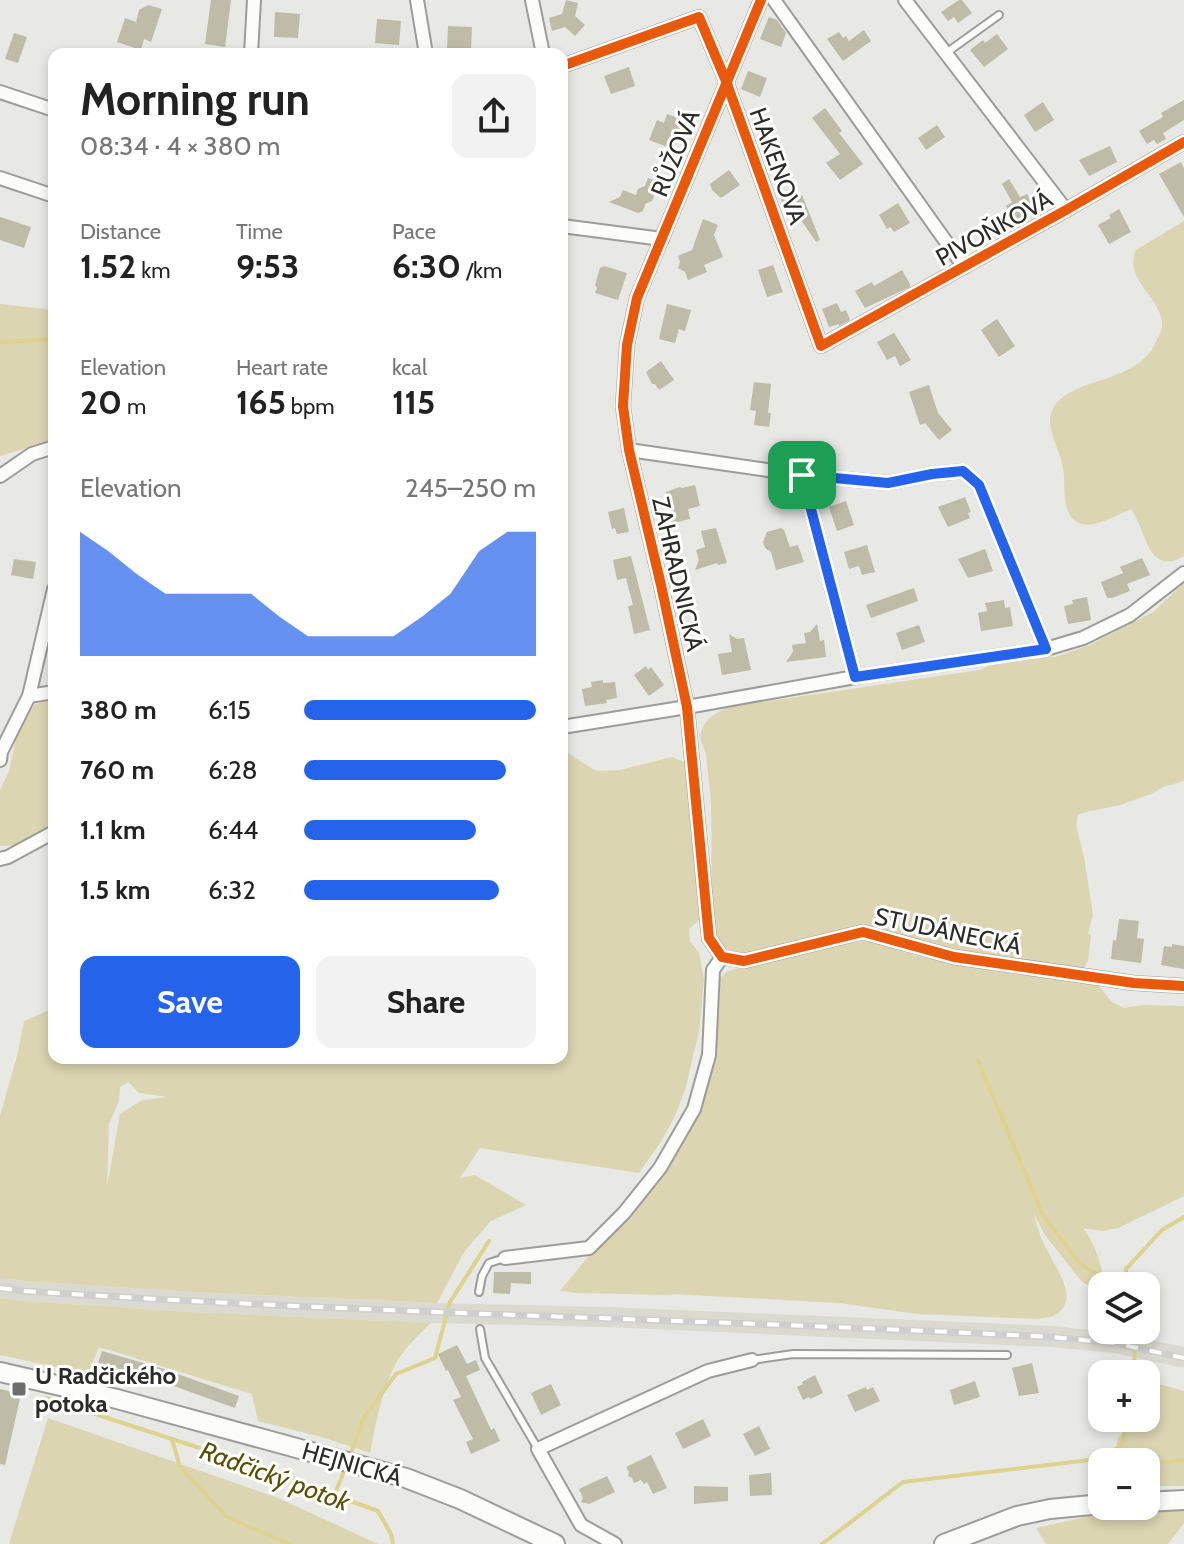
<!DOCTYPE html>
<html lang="en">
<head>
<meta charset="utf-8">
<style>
	body { margin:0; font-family:Cabin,sans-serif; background:#f2f2f2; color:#222; height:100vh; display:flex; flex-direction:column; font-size:30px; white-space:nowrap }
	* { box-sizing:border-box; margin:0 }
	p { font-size:26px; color:#767676 }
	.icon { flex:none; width:44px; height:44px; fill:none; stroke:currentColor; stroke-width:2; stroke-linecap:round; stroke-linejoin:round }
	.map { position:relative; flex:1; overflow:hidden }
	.sheet { position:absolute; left:48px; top:48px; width:520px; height:1016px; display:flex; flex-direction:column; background:#fff; border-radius:16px; box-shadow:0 4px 12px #0003 }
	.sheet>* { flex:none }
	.tools { position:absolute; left:1088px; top:1272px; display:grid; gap:16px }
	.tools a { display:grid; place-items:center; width:72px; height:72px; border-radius:16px; background:#fff; box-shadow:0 4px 12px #0003; font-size:40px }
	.pin { position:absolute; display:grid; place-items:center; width:68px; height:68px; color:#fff; margin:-34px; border-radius:16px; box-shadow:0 4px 12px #0006 }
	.round { display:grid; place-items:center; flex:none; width:84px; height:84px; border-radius:16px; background:#f2f2f2 }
	.summary { display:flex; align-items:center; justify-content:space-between; height:136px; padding:0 32px }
	h1 { font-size:44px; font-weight:800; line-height:60px }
	.stats { display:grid; grid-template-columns:repeat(3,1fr); gap:12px; height:136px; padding:8px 32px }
	.stats div { display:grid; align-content:center }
	.stats b { font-size:34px; font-weight:800 }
	.stats small { font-size:22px; font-weight:400 }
	.stats p { font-size:22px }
	.chart { height:224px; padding:16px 32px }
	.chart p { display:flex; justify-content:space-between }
	.chart svg { width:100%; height:144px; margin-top:8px; fill:#2563eb; opacity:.7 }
	.primary-button { display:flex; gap:16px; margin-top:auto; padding:16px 32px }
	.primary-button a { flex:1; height:92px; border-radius:16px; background:#2563eb; color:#fff; font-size:32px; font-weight:800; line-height:92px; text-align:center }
	.primary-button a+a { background:#f2f2f2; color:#222 }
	ul { padding:0 32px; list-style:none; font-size:26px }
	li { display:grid; grid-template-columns:128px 96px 1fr; align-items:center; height:60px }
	li i { height:20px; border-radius:10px; background:#2563eb }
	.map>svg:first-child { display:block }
</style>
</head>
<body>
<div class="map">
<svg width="1184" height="1544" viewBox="0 0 1184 1544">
	<rect width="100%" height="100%" fill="#e8e8e4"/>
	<path fill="#dbdad0" d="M0 1278 26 1281 192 1292 432 1303 607 1307 1053 1326 1117 1333 1184 1347V1368L1114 1353 1051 1347 606 1327 431 1323 190 1312 24 1301 0 1298Z"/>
	<g fill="#dbd5b2" fill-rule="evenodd">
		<path d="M1184 221V556C1147 578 1146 528 1131 509 1116 515 1089 533 1074 520 1061 508 1066 484 1063 467 1061 453 1046 428 1051 414 1064 374 1139 388 1157 339 1159 336 1161 332 1162 328 1165 298 1122 281 1136 250Z"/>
		<path d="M0 304 54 310V440L0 456Z"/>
		<path d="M1184 583V781L1163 787 1151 794 1120 805 1086 812 1078 815 1076 825 1084 857 1093 915 1088 933 1091 936 1088 961 1083 969 930 947 871 930 849 928 768 951 743 956 733 954 717 942C706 885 716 829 708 773 707 767 707 761 706 755 705 746 698 741 701 732 705 718 717 713 728 707L980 670 988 666 1042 656 1055 657 1090 645 1153 612Z"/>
		<path d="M54 700V828L22 845 0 846V790L9 771 18 729 35 704Z"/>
		<path d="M562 749 596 771 620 770 672 757 684 762 689 768 699 920 689 929 690 941 699 953 704 980 699 1032 685 1090 674 1118 662 1140 639 1173 480 1148 460 1178 475 1175 526 1205 491 1221 464 1252 437 1303 192 1292 26 1281 0 1278V1116L17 1056 24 1021 54 1008V1058H562ZM128 1082 139 1093 167 1097 142 1100 120 1114 107 1187 109 1124 119 1101 120 1087Z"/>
		<path d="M869 941 921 957 995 971 1098 985 1112 1002 1124 1008 1142 1005 1184 1006V1196L1118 1228 1103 1231 1083 1228C1095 1244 1103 1266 1104 1286H1102V1293L1082 1282 1045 1235 1033 1212C1037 1225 1040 1237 1046 1248 1054 1266 1082 1300 1055 1315 1050 1318 1042 1318 1037 1319L918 1314 839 1303 672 1294 671 1295 578 1293 560 1291 597 1246 698 1104 716 986 720 978 726 972 735 969 793 957 840 944Z"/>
		<path d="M0 1298 24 1301 190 1312 431 1323C419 1335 406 1347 397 1361 382 1389 376 1422 370 1453L325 1438 258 1421 252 1394 99 1347 88 1374 0 1355Z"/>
		<path d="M1155 1383 1184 1391V1486H1146V1462H1113L1118 1438 1134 1418H1146V1398Z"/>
		<path d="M48 1418 278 1498 378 1544H9Z"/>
		<path d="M1156 1509H1184V1523L1168 1544H1046L1036 1528 1085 1517Z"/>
	</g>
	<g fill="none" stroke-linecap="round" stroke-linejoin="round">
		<g stroke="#ded28f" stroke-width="4">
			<path d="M0 342 54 339"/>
			<path d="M978 1061 1043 1215 1080 1264 1116 1286"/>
			<path d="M1126 1286V1269L1162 1230 1184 1217"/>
			<path d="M1134 1374 1135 1330"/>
			<path d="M46 1398 301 1481 332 1501 353 1502 378 1511 391 1534 393 1544"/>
			<path d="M172 1439 180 1467 227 1517 289 1544"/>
			<path d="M349 1458 365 1416 396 1374 435 1358 450 1302 489 1241"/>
			<path d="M1107 1458 1122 1443 1130 1418"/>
			<path d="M1146 1464 1184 1460"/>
			<path d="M332 1501 346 1466"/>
			<path d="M822 1544 903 1482 1107 1458 1120 1462"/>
		</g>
	</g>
	<g fill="#bebba7">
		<path d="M211 0H231L225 47 205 44Z"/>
		<path d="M566 0 578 3 575 16 585 25 575 36 565 27 552 31 549 18 562 14Z"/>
		<path d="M959 0H962L972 13 958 23 954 17 948 21 941 12Z"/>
		<path d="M148 5 162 9 151 42 144 39 141 50 117 42 125 18 136 22 139 10Z"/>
		<path d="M275 12 300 14 298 38 274 37Z"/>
		<path d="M769 17 777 20 786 33 781 47 760 39Z"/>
		<path d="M377 19 401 21 399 45 375 43Z"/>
		<path d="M448 26 472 27 471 52 447 50Z"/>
		<path d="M864 30 871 41 843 61 827 39 839 32 843 38 846 36 849 41Z"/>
		<path d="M14 33 27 37 18 63 5 59Z"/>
		<path d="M997 34 1008 49 984 67 970 50 983 40 985 43Z"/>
		<path d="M629 67 635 86 611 94 604 76Z"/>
		<path d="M748 71 767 78 760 97 741 89Z"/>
		<path d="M1184 100V120L1163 133 1166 139 1157 144 1154 140 1147 144 1139 131 1163 117 1161 113Z"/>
		<path d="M1043 102 1054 120 1035 132 1024 115Z"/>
		<path d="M825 108 842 131 839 133 863 164 840 180 826 163 840 154 812 118Z"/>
		<path d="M667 114 684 120 673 149 649 140 657 120 664 123Z"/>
		<path d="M937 125 945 137 926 150 918 138Z"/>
		<path d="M1110 146 1117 162 1089 176 1079 160Z"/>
		<path d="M1181 162 1184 168V217L1159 174Z"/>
		<path d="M729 170 740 185 721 198 712 190 710 184Z"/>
		<path d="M648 178 660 182 652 201 645 204 643 211 638 213 609 202 620 197 623 190 636 195 638 189 645 186Z"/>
		<path d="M1009 179 1020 197 1027 194 1036 209 1015 222 1006 206 1012 202 1002 184Z"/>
		<path d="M795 188 798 196 802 195 820 240 816 242 797 214 788 217 779 194Z"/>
		<path d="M898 203 910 223 894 232 890 227 887 229 879 215Z"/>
		<path d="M1119 209 1131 232 1109 244 1098 225 1111 218 1109 215Z"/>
		<path d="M0 217 31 227 24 248 0 240Z"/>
		<path d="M703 219 718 225 714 235 723 257 704 265 707 272 688 280 685 272 678 268 680 262 678 256 692 250Z"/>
		<path d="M773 265 783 292 767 297 758 270Z"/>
		<path d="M604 266 627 273 618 300 595 293 597 288 595 285 600 268Z"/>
		<path d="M902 270 910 284V287L865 308 855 291 872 282 874 286Z"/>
		<path d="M837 303 841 312 846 310 850 320 839 326V324L829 327 822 309Z"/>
		<path d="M667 304 691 310 685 331 679 329 675 343 659 339Z"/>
		<path d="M997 319 1015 346 999 357 981 330Z"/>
		<path d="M894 333 911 360 900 366 895 356 887 360 877 342Z"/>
		<path d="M661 361 674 380 659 390 655 384H652L646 372Z"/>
		<path d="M754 382 771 384 768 413H771L769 427 754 425 756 411 750 410Z"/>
		<path d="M929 385 938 413 952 430 939 440 925 423 920 425 909 392Z"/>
		<path d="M695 485 700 506 688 509 690 519 669 524 667 513 670 512 666 492 680 487 682 488Z"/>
		<path d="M965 497 971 512 968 513 970 518 948 527 938 507Z"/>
		<path d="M846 501 854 525 837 531 829 507Z"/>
		<path d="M624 508 629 532 617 534 615 528 612 529 608 512Z"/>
		<path d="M716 528 727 563 718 565 717 563 695 570 699 560 696 550 705 547 701 531Z"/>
		<path d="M781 528 784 530 790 547 798 545 804 562 776 570 771 552 765 548 763 542 767 532Z"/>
		<path d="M867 545 875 572 862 575 859 566 849 569 844 552Z"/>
		<path d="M985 549 993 571 968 578 958 559Z"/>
		<path d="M631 556 650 630 634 634 628 606 633 605 626 578 617 580 613 560Z"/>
		<path d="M1142 558 1150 575 1127 584 1130 591 1112 598H1107L1101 582 1123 573 1120 567Z"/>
		<path d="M14 559 36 562 33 579 11 575Z"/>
		<path d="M914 588 918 601 871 618 866 605Z"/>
		<path d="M1087 597 1091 620 1068 624 1064 606 1073 604 1072 600Z"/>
		<path d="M1004 600 1005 608 1010 607 1013 626 981 631 978 613 987 611 985 603Z"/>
		<path d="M817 624 820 641 824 640 826 657 786 662 793 652 792 645 806 643 804 633 810 632Z"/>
		<path d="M919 625 925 642 902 650 896 633Z"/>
		<path d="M729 634 737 639 744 638 751 670 722 675 718 654 732 652Z"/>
		<path d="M646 666 648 670 651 667 664 685 649 696 634 675Z"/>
		<path d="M603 680V683L615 682 617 698 606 700 607 703 585 706 582 689 592 687 591 682Z"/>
		<path d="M1119 919 1139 921 1137 938 1144 939 1141 963 1111 959 1113 940 1116 941Z"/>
		<path d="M1172 944 1184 946V969L1161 965 1164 946 1172 947Z"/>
		<path d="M494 1272H531V1284L511 1283 510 1294 493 1293Z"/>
		<path d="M457 1345 467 1364 476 1360 480 1370 466 1376 491 1430 494 1428 500 1441 471 1454 466 1442 473 1439 453 1400 461 1397 448 1370 446 1371 438 1354Z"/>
		<path d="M102 1351 161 1368 239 1396 235 1408 157 1380 98 1363Z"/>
		<path d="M1032 1363 1039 1393 1019 1396 1012 1368Z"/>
		<path d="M815 1375 823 1393 810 1399 809 1397 803 1400 797 1387 803 1384 802 1382Z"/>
		<path d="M975 1381 980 1397 954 1405 950 1390Z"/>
		<path d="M551 1384 561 1405 541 1415 531 1393Z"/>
		<path d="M866 1387 867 1390 873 1387 880 1401 855 1412 847 1395Z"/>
		<path d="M0 1389 21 1394 5 1465 0 1464Z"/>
		<path d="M703 1419 711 1436 683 1449 675 1433Z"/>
		<path d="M759 1426 770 1449 755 1456 743 1434Z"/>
		<path d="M651 1455 667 1488 653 1494 647 1482 644 1484 641 1480 634 1483 632 1478 628 1476 629 1472 626 1467Z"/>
		<path d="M771 1473 772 1495 750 1496 749 1475Z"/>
		<path d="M607 1476 615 1492 589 1504 581 1502 583 1498 579 1489Z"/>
		<path d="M694 1486 728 1487V1501L694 1504Z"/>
	</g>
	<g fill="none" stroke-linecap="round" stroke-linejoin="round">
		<g stroke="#9d9c99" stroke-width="10">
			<g id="service">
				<path d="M946 53 999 15"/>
				<path d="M479 1292 482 1276 489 1263 505 1258"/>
				<path d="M480 1329 485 1358 538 1449"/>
				<path d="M752 1360 793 1354 1007 1355"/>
			</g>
		</g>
		<g stroke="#9d9c99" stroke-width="16">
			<g id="minor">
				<path d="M417 0 426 54"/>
				<path d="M532 0 543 54"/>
				<path d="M761 0 637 298 627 345 623 406 629 450 661 585 687 707 709 938 722 957 744 961 863 932 954 957 1134 983 1184 986"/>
				<path d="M774 0 964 267"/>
				<path d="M905 0 1066 210"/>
				<path d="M251 54 254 0"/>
				<path d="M562 66 699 17 726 81 821 346 1066 210 1184 142"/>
				<path d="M0 92 54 110"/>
				<path d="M0 178 54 196"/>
				<path d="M562 226 662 239"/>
				<path d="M629 450 802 475 888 483 932 474 963 471 979 485 1046 649"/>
				<path d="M802 475 855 677"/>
				<path d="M0 476 32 454 54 447"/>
				<path d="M29 696 54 692"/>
				<path d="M562 727 687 707 855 677 1046 649 1083 638 1130 615 1184 573"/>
				<path d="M0 760 1 752 29 696 54 589"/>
				<path d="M0 859 8 857 54 832"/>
				<path d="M505 1258 589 1248 624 1213 660 1168 694 1109 709 1055 713 970 722 957"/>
				<path d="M615 1544 581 1525 538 1449 708 1371 752 1360"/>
			</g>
		</g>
		<g stroke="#9d9c99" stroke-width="22">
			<g id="secondary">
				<path d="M0 1372 117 1399 406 1478 460 1499 555 1544"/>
				<path d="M1146 1502 1184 1500"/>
				<path d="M944 1544 1017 1516 1050 1509 1102 1504"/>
			</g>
		</g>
		<use href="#service" stroke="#fcfcfb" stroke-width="6"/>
		<use href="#minor" stroke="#fcfcfb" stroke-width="12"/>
		<use href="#secondary" stroke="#fcfcfb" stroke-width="18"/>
		<g stroke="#cfcfcf" stroke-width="7">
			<path id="rail" d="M0 1288 25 1291C367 1314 710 1319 1052 1337L1115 1343 1184 1358"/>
		</g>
		<use href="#rail" stroke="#fff" stroke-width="4" stroke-dasharray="12" stroke-linecap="butt"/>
		<g stroke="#fff" stroke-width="15">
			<g id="cycleway">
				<path d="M761 0 637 298 627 345 623 406 629 450 661 585 687 707 709 938 722 957 744 961 863 932 954 957 1134 983 1184 986"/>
				<path d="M562 66 699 17 726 81 821 346 1066 210 1184 142"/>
			</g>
		</g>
		<use href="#cycleway" stroke="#e8590c" stroke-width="10"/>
	</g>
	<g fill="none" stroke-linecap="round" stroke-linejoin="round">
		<g stroke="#fff" stroke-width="16">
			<path id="route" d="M963 471 979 485 1046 649 855 677 802 475 888 483 932 474Z"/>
		</g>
		<use href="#route" stroke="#2563eb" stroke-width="10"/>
	</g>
	<rect fill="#6d6d6a" stroke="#fff" stroke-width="3" x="11" y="1381" width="16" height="16" rx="4"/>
	<g text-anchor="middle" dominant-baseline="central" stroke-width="6" stroke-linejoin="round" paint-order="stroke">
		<g font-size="24" fill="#2b2b28" stroke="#fff">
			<text transform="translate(675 153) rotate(-68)">RŮŽOVÁ</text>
			<text transform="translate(778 166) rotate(70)">HAKENOVA</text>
			<text transform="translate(994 228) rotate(-29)">PIVOŇKOVÁ</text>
			<text transform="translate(678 574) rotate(77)">ZAHRADNICKÁ</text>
			<text transform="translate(948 931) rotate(12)">STUDÁNECKÁ</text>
			<text transform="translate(352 1464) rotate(16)">HEJNICKÁ</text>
		</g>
		<g font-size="24" font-weight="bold" fill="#2b2b28" stroke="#fff" text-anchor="start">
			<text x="35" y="1375">U Radčického<tspan x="35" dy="28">potoka</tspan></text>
		</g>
		<g font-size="26" font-style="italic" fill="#5b5002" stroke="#fff">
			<text transform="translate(275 1476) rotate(20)">Radčický potok</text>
		</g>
	</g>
</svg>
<div class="tools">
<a><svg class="icon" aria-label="layers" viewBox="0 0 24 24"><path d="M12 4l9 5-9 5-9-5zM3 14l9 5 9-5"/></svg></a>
<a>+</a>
<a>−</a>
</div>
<div class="pin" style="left:802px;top:475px;background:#1e9e55"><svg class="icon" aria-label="arrive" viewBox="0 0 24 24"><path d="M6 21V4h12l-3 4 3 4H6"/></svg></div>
<section class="sheet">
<div class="summary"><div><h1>Morning run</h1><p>08:34 · 4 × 380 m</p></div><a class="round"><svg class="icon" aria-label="share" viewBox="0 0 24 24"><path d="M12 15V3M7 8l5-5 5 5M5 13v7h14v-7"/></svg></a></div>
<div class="stats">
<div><p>Distance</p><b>1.52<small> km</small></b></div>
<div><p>Time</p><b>9:53</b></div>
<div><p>Pace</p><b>6:30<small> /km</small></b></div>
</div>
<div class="stats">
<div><p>Elevation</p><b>20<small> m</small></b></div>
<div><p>Heart rate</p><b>165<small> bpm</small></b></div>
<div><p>kcal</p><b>115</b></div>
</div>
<div class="chart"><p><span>Elevation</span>245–250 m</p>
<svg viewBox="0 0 160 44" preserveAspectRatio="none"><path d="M0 44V6L10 12L20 19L30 25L40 25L50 25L60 25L70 32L80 38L90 38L100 38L110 38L120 32L130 25L140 12L150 6L160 6V44z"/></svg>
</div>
<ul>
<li><b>380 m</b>6:15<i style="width:100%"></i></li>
<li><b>760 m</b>6:28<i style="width:87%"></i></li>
<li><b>1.1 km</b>6:44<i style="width:74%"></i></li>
<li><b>1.5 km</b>6:32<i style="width:84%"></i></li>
</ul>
<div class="primary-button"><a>Save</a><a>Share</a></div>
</section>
</div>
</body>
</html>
